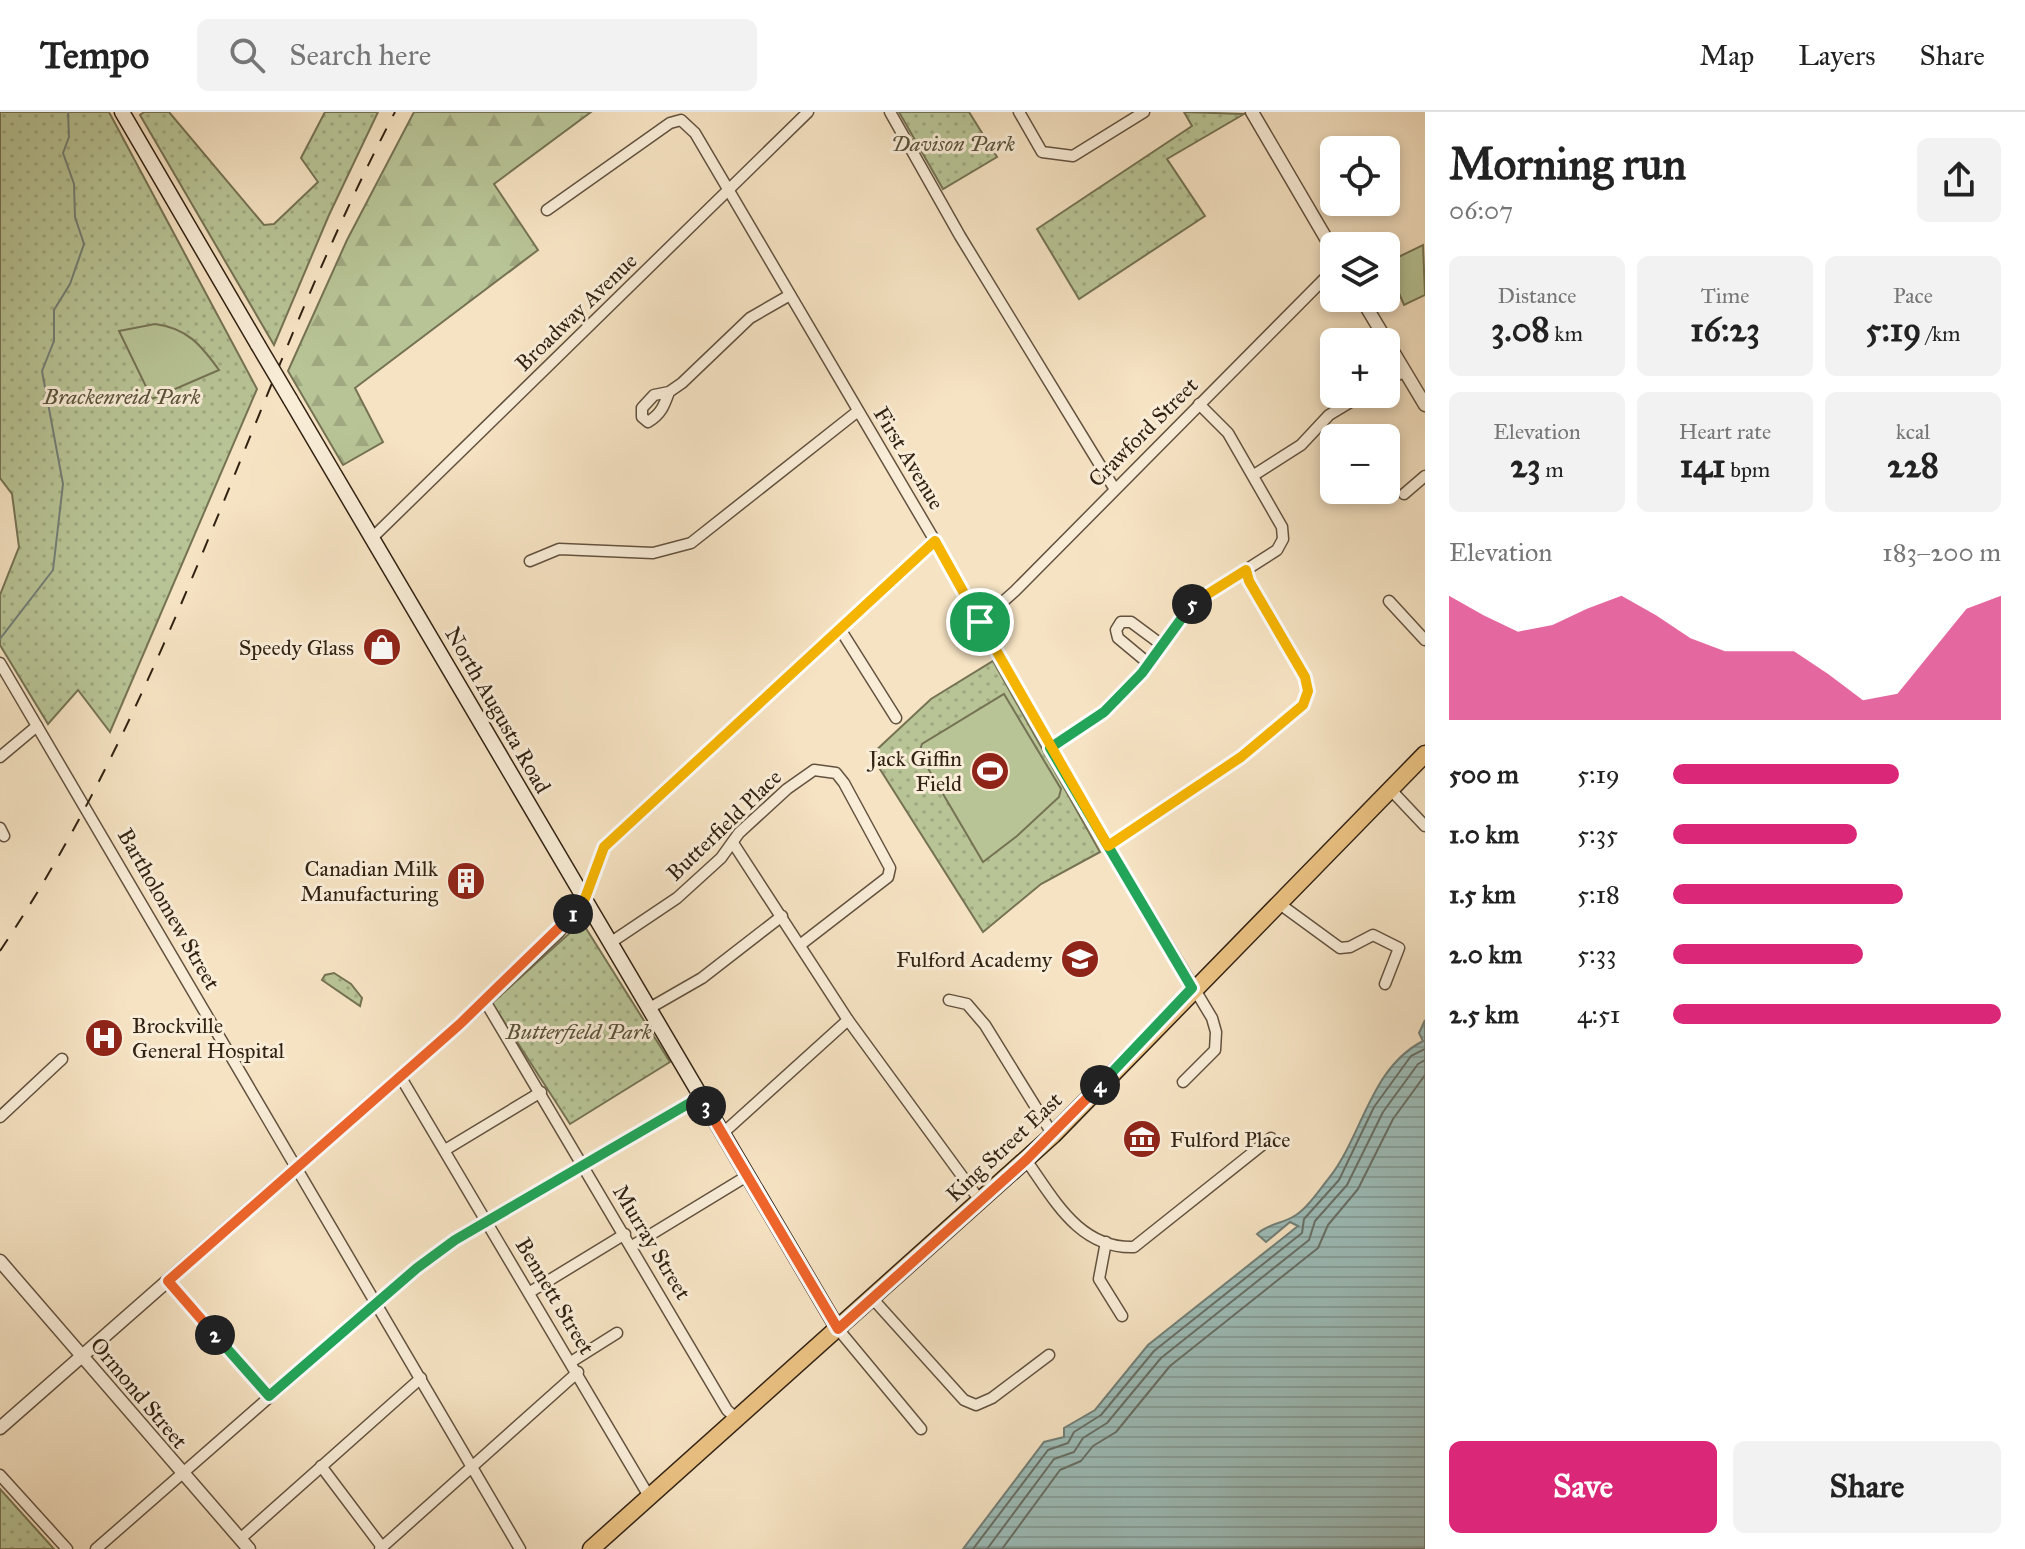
<!DOCTYPE html>
<html lang="en">
<head>
<meta charset="utf-8">
<style>
	body { margin:0; font-family:"IM FELL Great Primer",serif; background:#f2f2f2; color:#222; height:100vh; display:flex; flex-direction:column; font-size:30px; white-space:nowrap }
	* { box-sizing:border-box; margin:0 }
	p { font-size:26px; color:#767676 }
	.icon { flex:none; width:44px; height:44px; fill:none; stroke:currentColor; stroke-width:2; stroke-linecap:round; stroke-linejoin:round }
	.map { position:relative; flex:1; overflow:hidden }
	.drawer { display:flex; flex-direction:column; background:#fff; width:600px }
	.drawer>* { flex:none }
	.fabs { position:absolute; left:1320px; top:24px; display:grid; gap:16px }
	.fabs a { display:grid; place-items:center; width:80px; height:80px; border-radius:12px; background:#fff; box-shadow:0 4px 12px #0003; font-size:40px }
	.pin { position:absolute; display:grid; place-items:center; width:68px; height:68px; color:#fff; margin:-34px; border:4px solid #fff; border-radius:50%; box-shadow:0 2px 8px #0007 }
	.km { position:absolute; width:40px; height:40px; margin:-20px; border-radius:50%; background:#222; color:#fff; font-size:22px; line-height:40px; text-align:center }
	.round { display:grid; place-items:center; flex:none; width:84px; height:84px; border-radius:12px; background:#f2f2f2 }
	.summary { display:flex; align-items:center; justify-content:space-between; height:136px; padding:0 24px }
	h1 { font-size:44px; font-weight:800; line-height:60px }
	.figures { display:grid; grid-template-columns:repeat(3,1fr); gap:12px; height:136px; padding:8px 24px }
	.figures div { display:grid; align-content:center; border-radius:12px; background:#f2f2f2; text-align:center }
	.figures b { font-size:34px; font-weight:800 }
	.figures small { font-size:22px; font-weight:400 }
	.figures p { font-size:22px }
	.chart { height:224px; padding:16px 24px }
	.chart p { display:flex; justify-content:space-between }
	.chart svg { width:100%; height:144px; margin-top:8px; fill:#db2777; opacity:.7 }
	.cta { display:flex; gap:16px; margin-top:auto; padding:16px 24px }
	.cta a { flex:1; height:92px; border-radius:12px; background:#db2777; color:#fff; font-size:32px; font-weight:800; line-height:92px; text-align:center }
	.cta a+a { background:#f2f2f2; color:#222 }
	ul { padding:0 24px; list-style:none; font-size:26px }
	li { display:grid; grid-template-columns:128px 96px 1fr; align-items:center; height:60px }
	li i { height:20px; border-radius:10px; background:#db2777 }
	header { display:flex; align-items:center; gap:48px; box-sizing:border-box; height:112px; padding:0 40px; background:#fff; border-bottom:2px solid #e0e0e0 }
	header strong { font-size:38px }
	nav { display:flex; gap:44px; margin-inline-start:auto; font-size:28px }
	.search { width:560px; height:72px; background:#f2f2f2; display:flex; align-items:center; gap:20px; box-sizing:border-box; padding:0 28px; border-radius:12px; color:#767676; font-size:30px }
	main { display:flex; flex:1; min-height:0 }
	.map>svg:first-child { display:block }
</style>
</head>
<body>
<header>
<strong>Tempo</strong>
<div class="search"><svg class="icon" aria-label="search" viewBox="0 0 24 24"><circle cx="10" cy="10" r="6"/><path d="M15 15l6 6"/></svg>Search here</div>
<nav><a>Map</a><a>Layers</a><a>Share</a></nav>
</header>
<main>
<div class="map">
<svg width="1425" height="1437" viewBox="0 0 1425 1437">
	<defs>
		<pattern id="green-dots" width="8" height="8" patternUnits="userSpaceOnUse" patternTransform="scale(2)"><rect width="8" height="8" fill="#b8c496"/><path d="M2 2h.1M6 6h.1" fill="none" stroke="#9fa880" stroke-width="1.8" stroke-linecap="round"/></pattern>
		<pattern id="forest-firs" width="22" height="20" patternUnits="userSpaceOnUse" patternTransform="scale(2)"><rect width="22" height="20" fill="#b8c496"/><path d="M5 1l3.5 6h-7zM16 11l3.5 6h-7z" fill="#9fa880"/></pattern>
		<pattern id="water-rules" width="6" height="5" patternUnits="userSpaceOnUse" patternTransform="scale(2)"><rect width="6" height="5" fill="#9dbdb9"/><path d="M0 2.5h6" fill="none" stroke="#88a29e"/></pattern>
	</defs>
	<rect width="100%" height="100%" fill="#f6e3c3"/>
	<filter id="stains"><feTurbulence type="fractalNoise" baseFrequency=".0025" numOctaves="4"/><feColorMatrix values="0 0 0 0 .2 0 0 0 0 .09 0 0 0 0 .02 0 0 0 .5 -.17"/></filter>
	<radialGradient id="worn" r=".72"><stop offset=".6" stop-color="#630" stop-opacity="0"/><stop offset="1" stop-color="#630" stop-opacity=".3"/></radialGradient>
	<g fill="url(#green-dots)" stroke="#757354" stroke-width="2">
		<path d="M0 0H109L257 277 110 620 78 578 48 612 0 533V483L19 435 12 382 0 366Z"/>
		<path d="M144 0H169L264 113 274 112 318 70 301 46 325 0H378L329 103 274 233 140 3Z"/>
		<path d="M899 0H969L997 45 943 77Z"/>
		<path d="M1184 0 1244 2 1167 47 1205 104 1079 187 1037 117 1192 14Z"/>
		<path d="M993 549 1100 740 1041 772 983 820 871 643 931 587Z"/>
		<path d="M582 810 670 950 570 1012 492 891Z"/>
		<path d="M334 861 351 872 362 886 360 894 322 868 325 863Z"/>
		<path d="M0 1377 54 1437H0Z"/>
	</g>
	<path fill="url(#forest-firs)" stroke="#757354" stroke-width="2" d="M414 0H591L494 72 538 138 355 276 383 330 343 353 288 259 347 128Z"/>
	<g fill="#b8c496" stroke="#757354" stroke-width="2">
		<path d="M1423 133 1425 183 1404 193 1386 151Z"/>
		<path d="M155 212C187 216 201 233 219 258L152 287 119 219Z"/>
		<path d="M1004 582 1061 677 1059 685 1017 724 983 750 919 641 922 632Z"/>
	</g>
	<path fill="url(#water-rules)" stroke="#727f77" stroke-width="2" d="M1425 908V1437H963L1044 1330 1064 1325V1316L1095 1298 1148 1233 1298 1114 1290 1110 1266 1130 1257 1122C1269 1111 1283 1112 1296 1103 1308 1096 1320 1077 1329 1066 1363 1023 1370 956 1423 929L1419 921Z"/>
	<g fill="none" stroke-linecap="round" stroke-linejoin="round">
		<g stroke="#687066" stroke-width="2">
			<path d="M973 1437 1048 1338 1068 1331 1074 1320 1101 1303 1154 1239 1302 1121 1304 1107 1339 1068 1374 995 1411 944 1425 937"/>
			<path d="M987 1437 1054 1347 1074 1340 1083 1326 1107 1311 1161 1246 1309 1128 1315 1109 1347 1073 1383 1000 1418 952 1425 948"/>
			<path d="M1002 1437 1060 1358 1081 1349 1093 1334 1116 1320 1170 1254 1318 1136 1328 1113 1358 1077 1393 1007 1425 963"/>
		</g>
		<path stroke="#727f77" stroke-width="2" d="M0 527 53 458 63 372 42 259 54 229V198L70 172 84 132 75 105 74 72 63 41 69 25 68 0"/>
		<g stroke="#63523f" stroke-width="13">
			<g id="minor">
				<path d="M890 0 960 124 1114 376"/>
				<path d="M1019 0 1042 40 1073 44 1144 0"/>
				<path d="M547 98 670 11 681 8 695 21 935 429 1050 636 1212 906 1216 920 1215 938 1183 970"/>
				<path d="M1386 269 1405 259"/>
				<path d="M669 280C664 294 661 302 648 310L642 305V296L654 283 669 280 682 271 750 206 790 183"/>
				<path d="M1254 363 1301 333 1329 303 1364 282"/>
				<path d="M1404 382 1425 364"/>
				<path d="M371 427 808 0"/>
				<path d="M530 449 559 437 653 441 691 431 858 299"/>
				<path d="M1389 489 1425 528"/>
				<path d="M980 510 1015 479 1334 157"/>
				<path d="M840 517 896 606"/>
				<path d="M0 551 520 1437"/>
				<path d="M1148 551 1118 526 1116 518 1121 510H1131L1162 533"/>
				<path d="M1050 636 1104 600 1142 561 1194 491 1277 438 1283 427 1282 415 1228 321 1199 292"/>
				<path d="M0 645 37 614"/>
				<path d="M1390 677 1425 714"/>
				<path d="M0 716 4 724"/>
				<path d="M733 731 848 908 981 1090"/>
				<path d="M1108 734 1241 645 1303 593 1308 579 1305 565 1249 469 1246 458"/>
				<path d="M584 789 604 735 935 429"/>
				<path d="M1277 790 1340 836 1350 835 1373 823 1399 836 1385 872"/>
				<path d="M610 831 677 786 721 746 739 721 787 677 814 658 836 661 844 671 890 756 888 765 800 833"/>
				<path d="M949 888 967 892 985 913 1053 1023"/>
				<path d="M485 889 727 1298 738 1308"/>
				<path d="M648 897 702 866 782 804"/>
				<path d="M400 964 650 1386"/>
				<path d="M0 1005 62 947"/>
				<path d="M722 1022 848 908"/>
				<path d="M445 1038 541 980"/>
				<path d="M1026 1048C1054 1087 1079 1137 1134 1135L1271 1026"/>
				<path d="M1106 1130 1099 1167 1122 1204"/>
				<path d="M632 1134 747 1064"/>
				<path d="M168 1169 269 1284"/>
				<path d="M530 1180 625 1122"/>
				<path d="M872 1186 964 1288 976 1293 992 1286 1049 1243"/>
				<path d="M838 1217 921 1317"/>
				<path d="M571 1250 617 1221"/>
				<path d="M321 1354 382 1435"/>
				<path d="M0 1363 67 1437"/>
				<path d="M240 1427 421 1266"/>
				<path d="M96 1437 417 1156 455 1128 700 985"/>
				<path d="M380 1437 578 1260"/>
			</g>
		</g>
		<g stroke="#63523f" stroke-width="15">
			<g id="tertiary">
				<path d="M1252 0 1334 140"/>
				<path d="M1361 186 1425 293"/>
				<path d="M0 1149 249 1437"/>
				<path d="M0 1316 460 912 558 820 584 789"/>
			</g>
		</g>
		<g stroke="#322213" stroke-width="17">
			<g id="secondary">
				<path d="M122 0 258 233"/>
				<path d="M290 287 838 1217"/>
			</g>
		</g>
		<g stroke="#322213" stroke-width="19">
			<path id="primary" d="M591 1437 1053 1023 1425 642"/>
		</g>
		<use href="#minor" stroke="#f9edd8" stroke-width="10"/>
		<use href="#tertiary" stroke="#f9edd8" stroke-width="12"/>
		<use href="#secondary" stroke="#f9edd8" stroke-width="14"/>
		<use href="#primary" stroke="#ebc282" stroke-width="16"/>
		<path stroke="#322213" stroke-width="2" stroke-dasharray="14 14" stroke-linecap="butt" d="M0 839C175 578 251 276 395 0"/>
		<g stroke="#322213" stroke-width="17" stroke-linecap="butt">
			<path id="secondary-bridge" d="M258 233 290 287"/>
		</g>
		<use href="#secondary-bridge" stroke="#f9edd8" stroke-width="14"/>
	</g>
	<g fill="none" stroke-linecap="round" stroke-linejoin="round">
		<g stroke="#fff" stroke-width="16">
			<path id="split-1" d="M573 802 584 789 604 735 935 429 980 510"/>
		</g>
		<g stroke="#fff" stroke-width="16">
			<path id="split-2" d="M215 1223 168 1169 460 912 573 802"/>
		</g>
		<g stroke="#fff" stroke-width="16">
			<path id="split-3" d="M215 1223 269 1284 417 1156 455 1128 700 985 706 994"/>
		</g>
		<g stroke="#fff" stroke-width="16">
			<path id="split-4" d="M706 994 838 1217 1026 1048 1100 973"/>
		</g>
		<g stroke="#fff" stroke-width="16">
			<path id="split-5" d="M1100 973 1192 876 1050 636 1104 600 1142 561 1192 492"/>
		</g>
		<g stroke="#fff" stroke-width="16">
			<path id="split-6" d="M980 510 1108 734 1241 645 1303 593 1308 579 1305 565 1249 469 1246 458 1192 492"/>
		</g>
		<use href="#split-1" stroke="#f5b400" stroke-width="10"/>
		<use href="#split-2" stroke="#f0652b" stroke-width="10"/>
		<use href="#split-3" stroke="#22a559" stroke-width="10"/>
		<use href="#split-4" stroke="#f0652b" stroke-width="10"/>
		<use href="#split-5" stroke="#22a559" stroke-width="10"/>
		<use href="#split-6" stroke="#f5b400" stroke-width="10"/>
	</g>
	<defs>
		<g id="shop-disc" transform="scale(2)"><circle r="9.5" fill="#8f2418" stroke="#f9edd8"/><path d="M-5-2.5h2.3a2.7 3.5 0 0 1 5.4 0H5L5.5 6h-11ZM-1.5-2.5h3a1.5 2.3 0 0 0-3 0Z" fill="#fff"/></g>
		<g id="stadium-disc" transform="scale(2)"><circle r="9.5" fill="#8f2418" stroke="#f9edd8"/><path d="M0-5a6.5 5 0 1 0 0 10a6.5 5 0 1 0 0-10ZM-3.5-1.8h7v3.6h-7Z" fill="#fff"/></g>
		<g id="building-disc" transform="scale(2)"><circle r="9.5" fill="#8f2418" stroke="#f9edd8"/><path d="M-4-6H4V6H1V3H-1V6H-4ZM-2.5-4.3h1.7v1.8h-1.7ZM.8-4.3h1.7v1.8H.8ZM-2.5-1h1.7V.8h-1.7ZM.8-1h1.7V.8H.8Z" fill="#fff"/></g>
		<g id="school-disc" transform="scale(2)"><circle r="9.5" fill="#8f2418" stroke="#f9edd8"/><path d="M0-5L7-2L0 1L-7-2ZM-4 1L0 2.5L4 1V4Q0 6-4 4Z" fill="#fff"/></g>
		<g id="hospital-disc" transform="scale(2)"><circle r="9.5" fill="#8f2418" stroke="#f9edd8"/><path d="M-5-5h3v3.5h4V-5h3V5h-3V1.5h-4V5h-3Z" fill="#fff"/></g>
		<g id="museum-disc" transform="scale(2)"><circle r="9.5" fill="#8f2418" stroke="#f9edd8"/><path d="M0-6L6-3V-2H-6V-3ZM-5-1h2V3h-2ZM-1-1h2V3h-2ZM3-1h2V3H3ZM-6 4H6V6H-6Z" fill="#fff"/></g>
	</defs>
	<g fill-rule="evenodd">
		<use href="#shop-disc" x="382" y="535"/>
		<use href="#stadium-disc" x="990" y="659"/>
		<use href="#building-disc" x="466" y="769"/>
		<use href="#school-disc" x="1080" y="847"/>
		<use href="#hospital-disc" x="104" y="926"/>
		<use href="#museum-disc" x="1142" y="1027"/>
	</g>
	<g text-anchor="middle" dominant-baseline="central" stroke-width="6" stroke-linejoin="round" paint-order="stroke">
		<g font-size="22" font-style="italic" fill="#5a533a" stroke="#f9edd8">
			<text x="953" y="31">Davison Park</text>
			<text x="122" y="284">Brackenreid Park</text>
			<text x="579" y="919">Butterfield Park</text>
		</g>
		<g font-size="22" fill="#322213" stroke="#f9edd8">
			<text transform="translate(576 200) rotate(-44)">Broadway Avenue</text>
			<text transform="translate(1143 320) rotate(-45)">Crawford Street</text>
			<text transform="translate(909 346) rotate(59)">First Avenue</text>
			<text transform="translate(498 598) rotate(60)">North Augusta Road</text>
			<text transform="translate(724 713) rotate(-44)">Butterfield Place</text>
			<text transform="translate(169 797) rotate(60)">Bartholomew Street</text>
			<text transform="translate(1004 1035) rotate(-43)">King Street East</text>
			<text transform="translate(652 1130) rotate(59)">Murray Street</text>
			<text transform="translate(555 1184) rotate(59)">Bennett Street</text>
			<text transform="translate(139 1281) rotate(50)">Ormond Street</text>
		</g>
		<g font-size="22" fill="#322213" stroke="#f9edd8" text-anchor="end">
			<text x="354" y="535">Speedy Glass</text>
			<text x="962" y="646">Jack Giffin<tspan x="962" dy="25">Field</tspan></text>
			<text x="438" y="756">Canadian Milk<tspan x="438" dy="25">Manufacturing</tspan></text>
			<text x="1052" y="847">Fulford Academy</text>
			<text x="132" y="913" text-anchor="start">Brockville<tspan x="132" dy="25">General Hospital</tspan></text>
			<text x="1170" y="1027" text-anchor="start">Fulford Place</text>
		</g>
	</g>
	<rect width="100%" height="100%" filter="url(#stains)"/>
	<rect width="100%" height="100%" fill="url(#worn)"/>
</svg>
<div class="fabs">
<a><svg class="icon" aria-label="locate" viewBox="0 0 24 24"><circle cx="12" cy="12" r="6"/><path d="M12 2v4M12 18v4M2 12h4M18 12h4"/></svg></a>
<a><svg class="icon" aria-label="layers" viewBox="0 0 24 24"><path d="M12 4l9 5-9 5-9-5zM3 14l9 5 9-5"/></svg></a>
<a>+</a>
<a>−</a>
</div>
<div class="pin" style="left:980px;top:510px;background:#1e9e55"><svg class="icon" aria-label="arrive" viewBox="0 0 24 24"><path d="M6 21V4h12l-3 4 3 4H6"/></svg></div>
<b class="km" style="left:573px;top:802px">1</b>
<b class="km" style="left:215px;top:1223px">2</b>
<b class="km" style="left:706px;top:994px">3</b>
<b class="km" style="left:1100px;top:973px">4</b>
<b class="km" style="left:1192px;top:492px">5</b>
</div>
<section class="drawer">
<div class="summary"><div><h1>Morning run</h1><p>06:07</p></div><a class="round"><svg class="icon" aria-label="share" viewBox="0 0 24 24"><path d="M12 15V3M7 8l5-5 5 5M5 13v7h14v-7"/></svg></a></div>
<div class="figures">
<div><p>Distance</p><b>3.08<small> km</small></b></div>
<div><p>Time</p><b>16:23</b></div>
<div><p>Pace</p><b>5:19<small> /km</small></b></div>
</div>
<div class="figures">
<div><p>Elevation</p><b>23<small> m</small></b></div>
<div><p>Heart rate</p><b>141<small> bpm</small></b></div>
<div><p>kcal</p><b>228</b></div>
</div>
<div class="chart"><p><span>Elevation</span>183–200 m</p>
<svg viewBox="0 0 160 44" preserveAspectRatio="none"><path d="M0 44V6L10 12L20 17L30 15L40 10L50 6L60 12L70 19L80 23L90 23L100 23L110 30L120 38L130 36L140 23L150 10L160 6V44z"/></svg>
</div>
<ul>
<li><b>500 m</b>5:19<i style="width:69%"></i></li>
<li><b>1.0 km</b>5:35<i style="width:56%"></i></li>
<li><b>1.5 km</b>5:18<i style="width:70%"></i></li>
<li><b>2.0 km</b>5:33<i style="width:58%"></i></li>
<li><b>2.5 km</b>4:51<i style="width:100%"></i></li>
</ul>
<div class="cta"><a>Save</a><a>Share</a></div>
</section>
</main>
</body>
</html>
